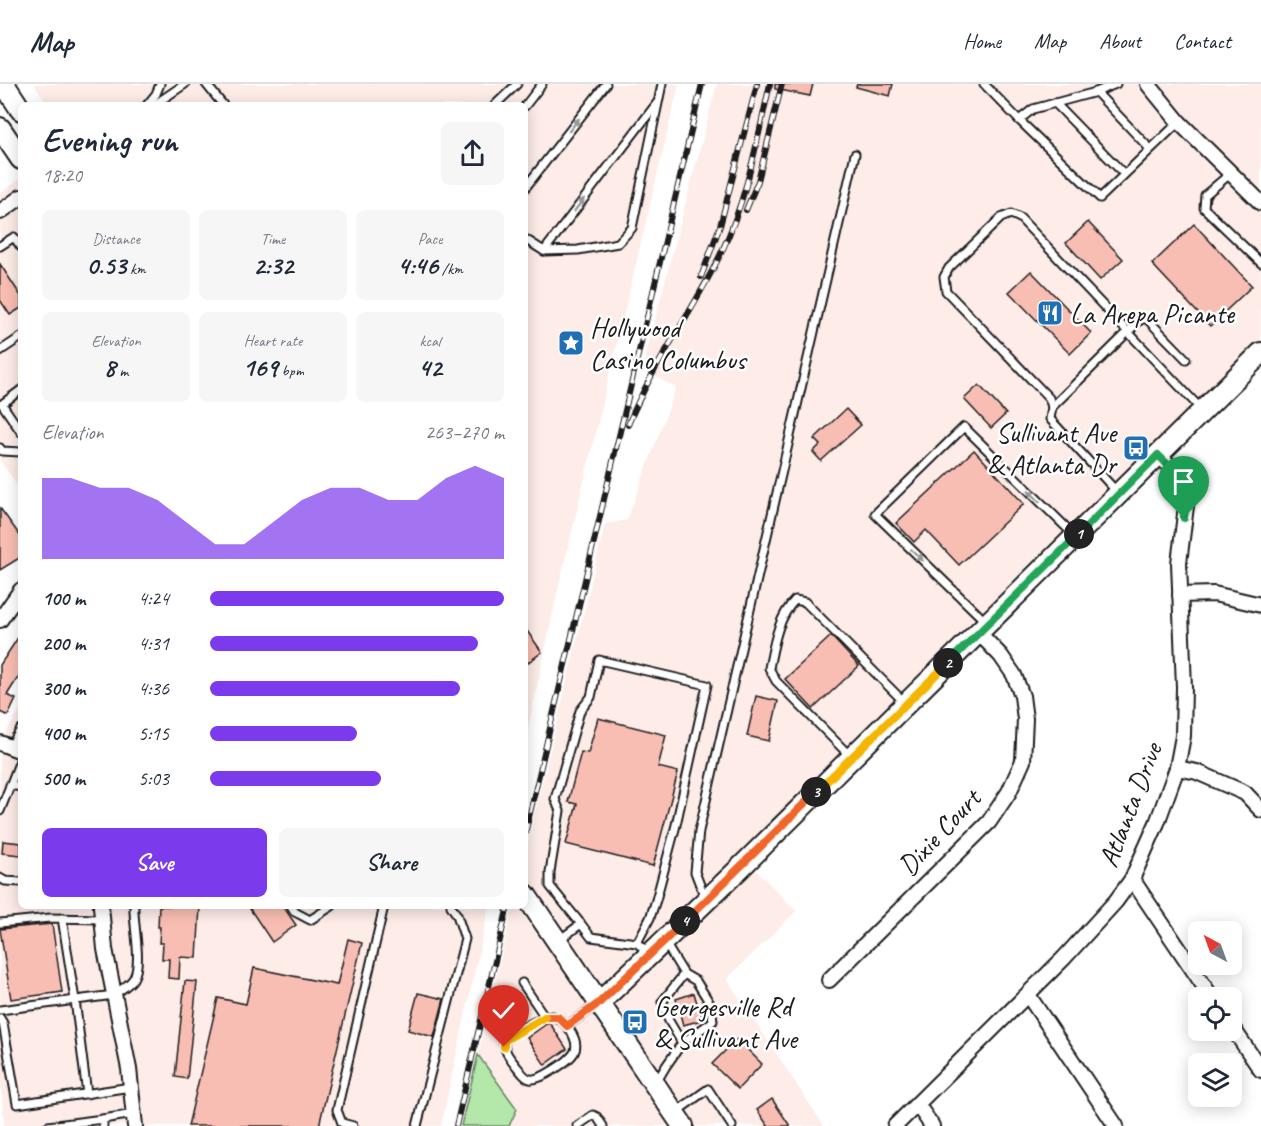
<!DOCTYPE html>
<html lang="en">
<head>
<meta charset="utf-8">
<style>
	body { margin:0; font-family:Caveat,sans-serif; background:#f6f6f7; color:#1f2937; height:100vh; display:flex; flex-direction:column; font-size:22px; white-space:nowrap }
	* { box-sizing:border-box; margin:0 }
	p { font-size:20px; color:#747a83 }
	.icon { flex:none; width:33px; height:33px; fill:none; stroke:currentColor; stroke-width:2; stroke-linecap:round; stroke-linejoin:round }
	.map { position:relative; flex:1; overflow:hidden }
	.drawer { position:absolute; left:18px; top:18px; width:510px; height:807px; display:flex; flex-direction:column; background:#fff; border-radius:9px; box-shadow:0 3px 15px #0003 }
	.drawer>* { flex:none }
	.needle { width:39px; rotate:319deg }
	.buttons { position:absolute; left:1188px; top:837px; display:grid; gap:12px }
	.buttons a { display:grid; place-items:center; width:54px; height:54px; border-radius:9px; background:#fff; box-shadow:0 3px 15px #0003; font-size:30px }
	.pin { position:absolute; display:grid; place-items:center; width:51px; height:51px; color:#fff; margin:-62px -26px; border-radius:50% 50% 50% 0; rotate:-45deg; box-shadow:0 0 6px #0007 }
	.pin .icon { rotate:45deg }
	.km { position:absolute; width:30px; height:30px; margin:-15px; border-radius:50%; background:#222; color:#fff; font-size:16px; line-height:30px; text-align:center }
	.round { display:grid; place-items:center; flex:none; width:63px; height:63px; border-radius:9px; background:#f6f6f7 }
	.overview { display:flex; align-items:center; justify-content:space-between; height:102px; padding:0 24px }
	h1 { font-size:33px; font-weight:700; line-height:45px }
	.figures { display:grid; grid-template-columns:repeat(3,1fr); gap:9px; height:102px; padding:6px 24px }
	.figures div { display:grid; align-content:center; border-radius:9px; background:#f6f6f7; text-align:center }
	.figures b { font-size:26px; font-weight:700 }
	.figures small { font-size:16px; font-weight:400 }
	.figures p { font-size:16px }
	.chart { height:168px; padding:12px 24px }
	.chart p { display:flex; justify-content:space-between }
	.chart svg { width:100%; height:108px; margin-top:6px; fill:#7c3aed; opacity:.7 }
	.button { display:flex; gap:12px; margin-top:auto; padding:12px 24px }
	.button a { flex:1; height:69px; border-radius:9px; background:#7c3aed; color:#fff; font-size:24px; font-weight:700; line-height:69px; text-align:center }
	.button a+a { background:#f6f6f7; color:#1f2937 }
	ul { padding:0 24px; list-style:none; font-size:20px }
	li { display:grid; grid-template-columns:96px 72px 1fr; align-items:center; height:45px }
	li i { height:15px; border-radius:8px; background:#7c3aed }
	header { display:flex; align-items:center; gap:36px; box-sizing:border-box; height:84px; padding:0 30px; background:#fff; border-bottom:2px solid #e0e1e3 }
	header strong { font-size:28px }
	nav { display:flex; gap:33px; margin-inline-start:auto; font-size:21px }
	.map>svg:first-child { display:block }
</style>
</head>
<body>
<header>
<strong>Map</strong>
<nav><a>Home</a><a>Map</a><a>About</a><a>Contact</a></nav>
</header>
<div class="map">
<svg width="1261" height="1042" viewBox="0 0 1261 1042">
	<rect width="100%" height="100%" fill="#fff"/>
	<filter id="ink" filterUnits="userSpaceOnUse"><feTurbulence type="fractalNoise" baseFrequency=".0167" numOctaves="2"/><feDisplacementMap in="SourceGraphic" scale="12" xChannelSelector="R" yChannelSelector="G"/><feConvolveMatrix kernelMatrix="1 2 1 2 8 2 1 2 1" color-interpolation-filters="sRGB"/></filter>
	<g filter="url(#ink)">
		<g fill="#fdece8">
			<path d="M34 0H679L560 497 525 658V21H48Z"/>
			<path d="M717 0H1261V263L744 774 796 827 727 895 824 1042H509L517 1025 478 971 513 822H525V770L605 440 627 436 676 304 642 285Z"/>
			<path d="M21 94V407L0 376V110Z"/>
			<path d="M21 624V822H489L441 1042H4L2 1013 0 1003V664L6 649Z"/>
		</g>
		<path fill="#b3e8aa" stroke="#688263" stroke-width="1.5" d="M478 971 517 1025 509 1042H461Z"/>
		<g fill="#f9beb3" stroke="#1c1c1c" stroke-width="1.5">
			<path d="M775 0H813L810 12 775 5Z"/>
			<path d="M857 0H893L890 12 856 3Z"/>
			<path d="M1088 138 1123 175 1100 196 1066 159Z"/>
			<path d="M1194 140 1252 202 1210 242 1152 180Z"/>
			<path d="M0 180 21 212V224L10 231 0 216Z"/>
			<path d="M1031 187 1091 249 1070 270 1009 208Z"/>
			<path d="M979 301 1006 330 991 344 964 315Z"/>
			<path d="M846 325 861 341 821 377 813 368 820 361 814 355Z"/>
			<path d="M974 366 1024 420 959 481 926 446 914 458 896 439Z"/>
			<path d="M0 424 21 453V473L0 486Z"/>
			<path d="M525 544 542 568 525 581Z"/>
			<path d="M21 549V589L7 611 16 615 8 632 0 628V581Z"/>
			<path d="M831 552 859 582 813 625 785 595Z"/>
			<path d="M756 612 778 617 769 657 747 652Z"/>
			<path d="M598 634 666 651 658 683 678 688 653 782 566 760 577 720 568 718 581 668 588 669Z"/>
			<path d="M3 757 21 759V771L2 769Z"/>
			<path d="M159 822H200L197 874 180 873 179 895 168 894 169 875H162L163 859H159L160 843H158Z"/>
			<path d="M248 822H283L296 841 272 858Z"/>
			<path d="M52 840 62 908 11 915 0 845Z"/>
			<path d="M348 855 362 859 319 1042H188L218 914 246 920 254 884 337 901Z"/>
			<path d="M185 897 197 898 187 995 175 993Z"/>
			<path d="M418 909 444 915 434 953 408 946Z"/>
			<path d="M694 909 702 936 683 941 676 915Z"/>
			<path d="M549 938 567 965 545 981 527 954Z"/>
			<path d="M737 955 762 980 738 1005 712 980Z"/>
			<path d="M772 1015 790 1042H768L757 1026Z"/>
		</g>
		<g fill="none" stroke-linecap="round" stroke-linejoin="round">
			<g stroke="#1c1c1c" stroke-width="11">
				<g id="lane">
					<path d="M206 0 223 21"/>
					<path d="M984 0 1019 36"/>
					<path d="M1116 0 1096 8 1033 25 1019 36 1100 114 1179 38"/>
					<path d="M1096 8 1150 65"/>
					<path d="M1055 19 1124 90"/>
					<path d="M147 21 156 10 160 0"/>
					<path d="M154 21 185 0"/>
					<path d="M495 21 517 0"/>
					<path d="M525 22 542 0"/>
					<path d="M1231 89 1205 111 1204 124 1261 179"/>
					<path d="M525 104 606 0"/>
					<path d="M525 155 544 167 578 166 618 159 632 144 662 0"/>
					<path d="M0 162 14 153 21 163"/>
					<path d="M544 167 657 19"/>
					<path d="M0 267 21 253"/>
					<path d="M21 306 2 320 21 348"/>
					<path d="M1052 323 1141 235H1147L1186 275"/>
					<path d="M0 364 2 367 21 368"/>
					<path d="M1117 408 1050 335 1052 323 1049 314 946 207 944 193 949 184 1001 134 1011 130 1020 134 1201 325"/>
					<path d="M986 538 875 430 964 343 1074 451"/>
					<path d="M10 663 21 645"/>
					<path d="M849 671 776 597 769 584C774 560 778 533 795 516L805 518 905 619"/>
					<path d="M10 701 21 703"/>
					<path d="M0 727 21 674"/>
					<path d="M0 794 5 797 21 798"/>
					<path d="M705 814 695 788 699 747 855 70"/>
					<path d="M291 822 295 828 310 836 332 822"/>
					<path d="M62 834 75 916 87 1010"/>
					<path d="M0 839 50 834 102 835"/>
					<path d="M581 840 591 853 637 859"/>
					<path d="M559 856 581 840 550 802V788L560 727 555 715 580 627 591 613 599 576 707 601 676 741 656 816 650 834 637 859 649 869"/>
					<path d="M665 859 684 890"/>
					<path d="M522 899 545 933"/>
					<path d="M0 926 114 911C120 906 129 901 133 895 143 880 133 841 134 822"/>
					<path d="M552 932C564 934 581 956 574 969 569 977 540 997 530 995 524 994 521 987 517 983 511 975 504 968 504 958 512 948 539 934 552 932Z"/>
					<path d="M0 934 3 939 17 1020 131 1003"/>
					<path d="M567 942 599 919"/>
					<path d="M656 999 666 982 682 959 713 937 711 921 696 897 684 890 662 918 669 937 682 959"/>
					<path d="M676 1028 708 1005 732 1042"/>
					<path d="M48 1042 103 1035"/>
					<path d="M103 1042V1035L134 1030"/>
					<path d="M353 1042 342 1039 337 1026 384 822"/>
					<path d="M417 1042 465 855 457 831 451 822"/>
					<path d="M577 1042 593 1031 597 1033 603 1042"/>
				</g>
			</g>
			<g stroke="#1c1c1c" stroke-width="18">
				<g id="street">
					<path d="M1148 0 1179 38 1261 119"/>
					<path d="M0 128 21 113"/>
					<path d="M1180 511 1214 510 1261 521"/>
					<path d="M0 536 21 506"/>
					<path d="M0 659 21 667"/>
					<path d="M1177 684 1197 688 1245 709 1261 726"/>
					<path d="M1132 795 1212 914"/>
					<path d="M101 822 105 865 129 985 135 1042"/>
					<path d="M829 896 989 738 1009 708 1023 677 1025 635 1022 612 1014 591 1001 572 978 548"/>
					<path d="M1028 911 1116 1042"/>
					<path d="M1232 943 1261 986"/>
					<path d="M917 1020 932 1042"/>
					<path d="M895 1042 1064 874 1116 817 1132 795 1157 739 1177 684 1183 652 1184 603 1179 479 1187 414C1184 393 1173 386 1159 371"/>
				</g>
			</g>
			<g stroke="#1c1c1c" stroke-width="24">
				<g id="secondary">
					<path d="M4 0 21 26"/>
					<path d="M0 44 21 75"/>
					<path d="M525 810 683 1042"/>
					<path d="M599 919 738 786 1261 269"/>
				</g>
			</g>
			<use href="#lane" stroke="#fff" stroke-width="7"/>
			<use href="#street" stroke="#fff" stroke-width="14"/>
			<use href="#secondary" stroke="#fff" stroke-width="20"/>
			<g stroke="#1c1c1c" stroke-width="6">
				<g id="rail">
					<path d="M746 126 758 97 782 0"/>
					<path d="M701 193 720 142 757 0"/>
					<path d="M628 341C653 279 694 227 722 167 747 114 757 57 770 0"/>
					<path d="M525 750 702 0"/>
					<path d="M456 1042 508 822"/>
				</g>
			</g>
			<use href="#rail" stroke="#fff" stroke-width="4" stroke-dasharray="11" stroke-linecap="butt"/>
		</g>
		<defs><path id="oneway-solid" d="M-6-.8H1V-3.2L6.5 0L1 3.2V.8H-6Z" transform="scale(1.5)"/></defs>
		<g fill="#999">
			<use href="#oneway-solid" transform="translate(574 41) rotate(-52)"/>
			<use href="#oneway-solid" transform="translate(579 121) rotate(-53)"/>
			<use href="#oneway-solid" transform="translate(1034 412) rotate(-135)"/>
			<use href="#oneway-solid" transform="translate(917 471) rotate(44)"/>
		</g>
	</g>
	<g fill="none" stroke-linecap="round" stroke-linejoin="round" filter="url(#ink)">
		<g stroke="#fff" stroke-width="12">
			<path id="split-1" d="M1079 450 1158 371C1184 397 1189 396 1184 434"/>
		</g>
		<g stroke="#fff" stroke-width="12">
			<path id="split-2" d="M948 579 1079 450"/>
		</g>
		<g stroke="#fff" stroke-width="12">
			<path id="split-3" d="M816 708 948 579"/>
		</g>
		<g stroke="#fff" stroke-width="12">
			<path id="split-4" d="M685 837 816 708"/>
		</g>
		<g stroke="#fff" stroke-width="12">
			<path id="split-5" d="M545 933H558L567 942 599 919 685 837"/>
		</g>
		<g stroke="#fff" stroke-width="12">
			<path id="split-6" d="M504 963V958L507 955 545 933"/>
		</g>
		<use href="#split-1" stroke="#22a559" stroke-width="8"/>
		<use href="#split-2" stroke="#22a559" stroke-width="8"/>
		<use href="#split-3" stroke="#f5b400" stroke-width="8"/>
		<use href="#split-4" stroke="#f0652b" stroke-width="8"/>
		<use href="#split-5" stroke="#f0652b" stroke-width="8"/>
		<use href="#split-6" stroke="#f5b400" stroke-width="8"/>
	</g>
	<defs>
		<g id="restaurant-square" transform="scale(1.35)"><rect x="-9" y="-9" width="18" height="18" rx="4" fill="#1f6fb2" stroke="#fff"/><path d="M-5-6h1v4h1v-4h1v4h1v-4h1v5L-1.5 .5V6h-2V.5L-5-1ZM5-6V6H3V1.5H1.5Q1.5-4 5-6Z" fill="#fff"/></g>
		<g id="sight-square" transform="scale(1.35)"><rect x="-9" y="-9" width="18" height="18" rx="4" fill="#1f6fb2" stroke="#fff"/><path d="M0-6L1.8-2.2L6-1.7L2.9 1.2L3.7 5.4L0 3.3L-3.7 5.4L-2.9 1.2L-6-1.7L-1.8-2.2Z" fill="#fff"/></g>
		<g id="bus-square" transform="scale(1.35)"><rect x="-9" y="-9" width="18" height="18" rx="4" fill="#1f6fb2" stroke="#fff"/><path d="M-5-6H5V4H4V6H2V4H-2V6H-4V4H-5ZM-3.5-4V0h7V-4ZM-3.5 1.2v1.5H-2V1.2ZM2 1.2v1.5H3.5V1.2Z" fill="#fff"/></g>
	</defs>
	<g fill-rule="evenodd">
		<use href="#restaurant-square" x="1050" y="229"/>
		<use href="#sight-square" x="571" y="259"/>
		<use href="#bus-square" x="1136" y="364"/>
		<use href="#bus-square" x="635" y="938"/>
	</g>
	<g text-anchor="middle" dominant-baseline="central" stroke-width="5" stroke-linejoin="round" paint-order="stroke">
		<g font-size="28" fill="#1c1c1c" stroke="#fff" text-anchor="start">
			<text x="1070" y="229">La Arepa Picante</text>
			<text x="590" y="243">Hollywood<tspan x="590" dy="32">Casino Columbus</tspan></text>
			<text x="1116" y="348" text-anchor="end">Sullivant Ave<tspan x="1116" dy="32">&amp; Atlanta Dr</tspan></text>
			<text x="654" y="922">Georgesville Rd<tspan x="654" dy="32">&amp; Sullivant Ave</tspan></text>
		</g>
		<g font-size="28" fill="#1c1c1c" stroke="#fff">
			<text transform="translate(1130 721) rotate(-69)">Atlanta Drive</text>
			<text transform="translate(939 748) rotate(-47)">Dixie Court</text>
		</g>
	</g>
</svg>
<div class="buttons">
<a><svg class="needle" viewBox="-14 -14 28 28"><path d="M0-13l5 13h-10z" fill="#e53935"/><path d="M0 13l5-13h-10z" fill="#747a83"/></svg></a>
<a><svg class="icon" aria-label="locate" viewBox="0 0 24 24"><circle cx="12" cy="12" r="6"/><path d="M12 2v4M12 18v4M2 12h4M18 12h4"/></svg></a>
<a><svg class="icon" aria-label="layers" viewBox="0 0 24 24"><path d="M12 4l9 5-9 5-9-5zM3 14l9 5 9-5"/></svg></a>
</div>
<div class="pin" style="left:1184px;top:434px;background:#1e9e55"><svg class="icon" aria-label="arrive" viewBox="0 0 24 24"><path d="M6 21V4h12l-3 4 3 4H6"/></svg></div>
<div class="pin" style="left:504px;top:963px;background:#d93025"><svg class="icon" aria-label="check" viewBox="0 0 24 24"><path d="M5 12l5 5 9-10"/></svg></div>
<b class="km" style="left:1079px;top:450px">1</b>
<b class="km" style="left:948px;top:579px">2</b>
<b class="km" style="left:816px;top:708px">3</b>
<b class="km" style="left:685px;top:837px">4</b>
<section class="drawer">
<div class="overview"><div><h1>Evening run</h1><p>18:20</p></div><a class="round"><svg class="icon" aria-label="share" viewBox="0 0 24 24"><path d="M12 15V3M7 8l5-5 5 5M5 13v7h14v-7"/></svg></a></div>
<div class="figures">
<div><p>Distance</p><b>0.53<small> km</small></b></div>
<div><p>Time</p><b>2:32</b></div>
<div><p>Pace</p><b>4:46<small> /km</small></b></div>
</div>
<div class="figures">
<div><p>Elevation</p><b>8<small> m</small></b></div>
<div><p>Heart rate</p><b>169<small> bpm</small></b></div>
<div><p>kcal</p><b>42</b></div>
</div>
<div class="chart"><p><span>Elevation</span>263–270 m</p>
<svg viewBox="0 0 160 44" preserveAspectRatio="none"><path d="M0 44V11L10 11L20 15L30 15L40 20L50 29L60 38L70 38L80 29L90 20L100 15L110 15L120 20L130 20L140 11L150 6L160 11V44z"/></svg>
</div>
<ul>
<li><b>100 m</b>4:24<i style="width:100%"></i></li>
<li><b>200 m</b>4:31<i style="width:91%"></i></li>
<li><b>300 m</b>4:36<i style="width:85%"></i></li>
<li><b>400 m</b>5:15<i style="width:50%"></i></li>
<li><b>500 m</b>5:03<i style="width:58%"></i></li>
</ul>
<div class="button"><a>Save</a><a>Share</a></div>
</section>
</div>
</body>
</html>
